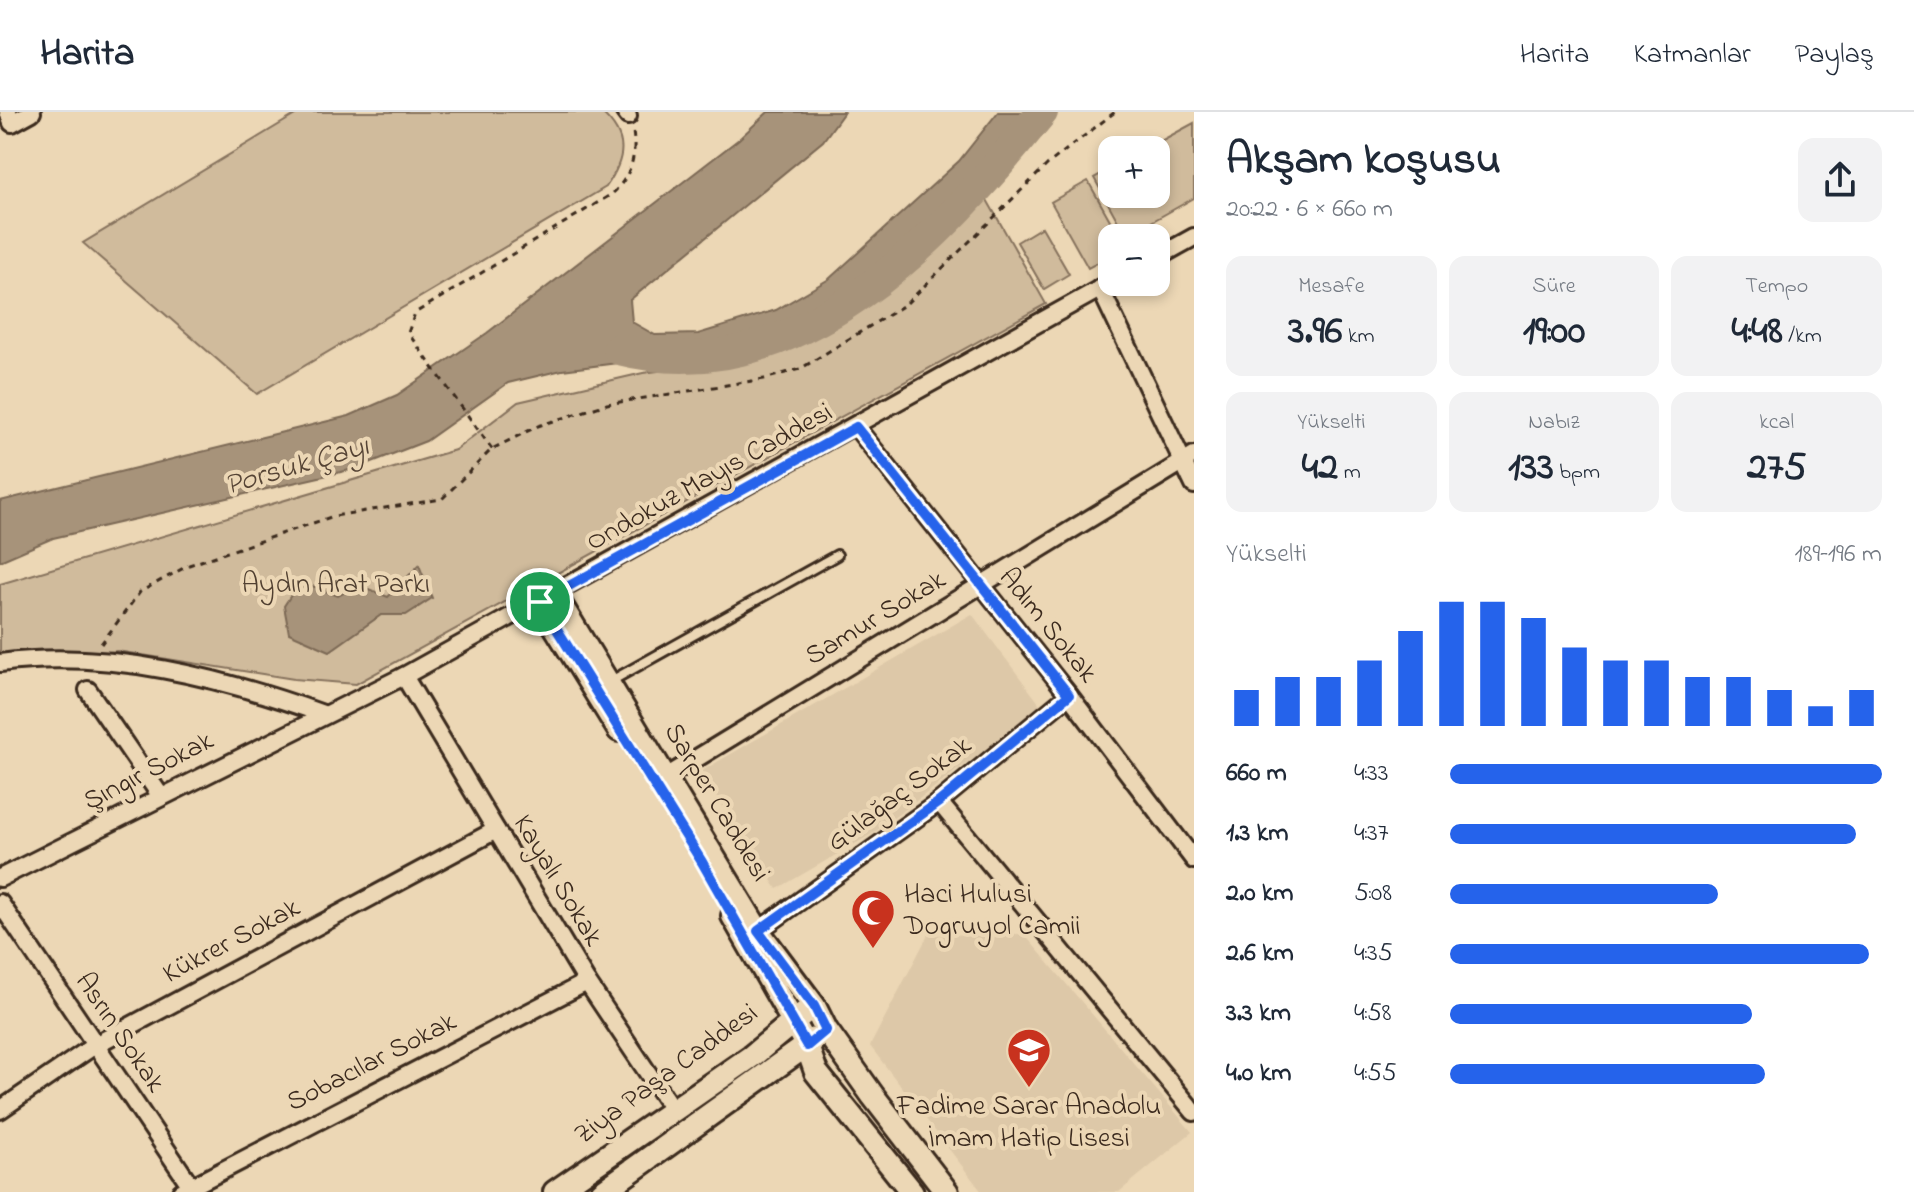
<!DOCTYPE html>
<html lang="tr">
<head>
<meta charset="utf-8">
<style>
	body { margin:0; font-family:"Indie Flower",sans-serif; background:#f2f2f3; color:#1f2937; height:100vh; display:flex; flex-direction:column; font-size:30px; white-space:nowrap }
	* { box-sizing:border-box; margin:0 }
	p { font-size:26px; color:#747a83 }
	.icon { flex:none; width:44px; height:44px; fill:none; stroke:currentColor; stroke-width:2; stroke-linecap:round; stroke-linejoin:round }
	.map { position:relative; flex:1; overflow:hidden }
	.sheet { display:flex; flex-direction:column; background:#fff; width:720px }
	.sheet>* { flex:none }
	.fabs { position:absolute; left:1098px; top:24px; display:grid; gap:16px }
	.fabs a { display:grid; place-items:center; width:72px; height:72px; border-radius:16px; background:#fff; box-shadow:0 4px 12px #0003; font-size:40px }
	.pin { position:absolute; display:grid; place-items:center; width:68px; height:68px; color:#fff; margin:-34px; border:4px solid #fff; border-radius:50%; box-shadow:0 2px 8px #0007 }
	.round { display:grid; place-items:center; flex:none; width:84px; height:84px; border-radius:16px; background:#f2f2f3 }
	.summary { display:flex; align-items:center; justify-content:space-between; height:136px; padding:0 32px }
	h1 { font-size:44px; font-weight:700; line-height:60px }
	.stats { display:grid; grid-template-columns:repeat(3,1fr); gap:12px; height:136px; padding:8px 32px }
	.stats div { display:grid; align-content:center; border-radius:16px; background:#f2f2f3; text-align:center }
	.stats b { font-size:40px; font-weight:700 }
	.stats small { font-size:22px; font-weight:400 }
	.stats p { font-size:22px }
	.chart { height:224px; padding:16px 32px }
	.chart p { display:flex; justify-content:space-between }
	.chart svg { width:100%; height:144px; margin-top:8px; stroke:#2563eb; stroke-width:6 }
	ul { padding:0 32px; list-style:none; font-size:26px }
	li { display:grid; grid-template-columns:128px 96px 1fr; align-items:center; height:60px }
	li i { height:20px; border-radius:10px; background:#2563eb }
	header { display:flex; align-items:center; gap:48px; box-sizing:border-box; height:112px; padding:0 40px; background:#fff; border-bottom:2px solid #e0e1e3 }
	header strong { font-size:38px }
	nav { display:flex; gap:44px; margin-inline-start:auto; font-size:28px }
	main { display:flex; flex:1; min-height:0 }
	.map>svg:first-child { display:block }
</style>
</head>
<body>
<header>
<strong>Harita</strong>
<nav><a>Harita</a><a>Katmanlar</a><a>Paylaş</a></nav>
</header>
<main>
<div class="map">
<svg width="1194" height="1080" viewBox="0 0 1194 1080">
	<rect width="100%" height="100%" fill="#ecd7b5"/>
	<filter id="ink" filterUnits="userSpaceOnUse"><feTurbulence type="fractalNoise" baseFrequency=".0125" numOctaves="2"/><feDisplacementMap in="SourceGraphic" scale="16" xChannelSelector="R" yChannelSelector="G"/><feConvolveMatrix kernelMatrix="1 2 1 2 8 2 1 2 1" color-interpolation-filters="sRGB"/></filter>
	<g filter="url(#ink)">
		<g fill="#ddc8a8">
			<path d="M972 502 1042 595 872 722 777 777 700 660Z"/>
			<path d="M1024 822 1192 1020 1119 1080H982L870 934 928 823Z"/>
		</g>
		<g fill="#d0bb9c" stroke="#86725d" stroke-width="2">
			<path d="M300 0H601C629 25 626 46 606 75L257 282 83 131Z"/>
			<path d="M1194 11V86L1126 124 1094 66 1112 56V82H1156V38H1144Z"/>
			<path d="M1088 69 1120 126H1112V143L1088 156 1051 90Z"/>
			<path d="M986 86 1046 192 356 572 294 567 117 539 0 553V472L455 338 518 290 643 261 764 245 877 181Z"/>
			<path d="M1042 115 1069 162 1044 177 1017 130Z"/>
		</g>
		<g fill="#a7937a" stroke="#7c6955" stroke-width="2">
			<path d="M768 0H844L823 29 630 188 632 210 655 223 698 222 776 198 829 167 959 49 998 0H1026L977 63 852 177 804 208 737 236 562 258 508 271 426 329 354 357 53 426 0 449V389L349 304 397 283 487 221 739 27Z"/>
			<path d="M419 453 432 486 406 503H381L330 539 289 521 284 494 293 480 310 473 338 484 359 473 388 485Z"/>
		</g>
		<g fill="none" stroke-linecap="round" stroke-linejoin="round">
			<path stroke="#a7937a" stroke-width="32" d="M619 237C798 283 942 124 1042 0"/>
			<g stroke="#3b2a1e" stroke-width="14">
				<path id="service" d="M611 569 837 443"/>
			</g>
			<g stroke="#3b2a1e" stroke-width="22">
				<g id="minor">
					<path d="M8 0 12 11 32 0"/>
					<path d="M625 0 628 4"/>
					<path d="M1156 146 1194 125"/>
					<path d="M1100 176 1194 373"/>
					<path d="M856 315 1069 583 1194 748"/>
					<path d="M0 551C109 537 220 565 323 602"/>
					<path d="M404 564 587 870 672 997"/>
					<path d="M88 578 160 683"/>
					<path d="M666 665 1194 343"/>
					<path d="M939 690 1194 1000"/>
					<path d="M0 766 404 564 1112 170"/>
					<path d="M0 791 195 1080"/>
					<path d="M758 819 939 690 1069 583"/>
					<path d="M0 998 95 933 496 718"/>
					<path d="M181 1080 587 870"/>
				</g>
			</g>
			<g stroke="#3b2a1e" stroke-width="28">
				<g id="secondary">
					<path d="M554 482 758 819 814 894 826 918 873 984 947 1080"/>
					<path d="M540 490 619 618"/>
					<path d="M733 804 807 934 816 960 912 1080"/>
					<path d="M555 1080 752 944 804 901"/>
					<path d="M602 1080 815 927"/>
				</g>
			</g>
			<g stroke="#3b2a1e" stroke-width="3" stroke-dasharray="6 6" stroke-linecap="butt">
				<path d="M492 337 408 221 415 201 612 82C630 65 637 45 633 20"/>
				<path d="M101 532 140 480 189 453 334 404 442 387 492 337 538 314 607 292 764 267 800 257 906 192 1048 52 1115 0"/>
			</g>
			<use href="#service" stroke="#ecd7b5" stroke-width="8"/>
			<use href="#minor" stroke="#ecd7b5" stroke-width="16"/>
			<use href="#secondary" stroke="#ecd7b5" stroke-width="22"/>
		</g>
	</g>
	<g fill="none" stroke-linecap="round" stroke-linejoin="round" filter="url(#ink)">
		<g stroke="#fff" stroke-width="16">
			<path id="route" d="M856 315 1069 583 939 690 758 819 814 894 826 918 807 934 702 750 540 490Z"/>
		</g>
		<use href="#route" stroke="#2563eb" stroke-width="10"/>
	</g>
	<defs>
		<g id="mosque-pin" transform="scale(2.3)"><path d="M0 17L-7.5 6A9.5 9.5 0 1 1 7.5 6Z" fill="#c8321e" stroke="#ecd7b5"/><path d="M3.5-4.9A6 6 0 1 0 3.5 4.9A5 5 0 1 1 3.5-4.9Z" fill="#fff"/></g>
		<g id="school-pin" transform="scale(2.3)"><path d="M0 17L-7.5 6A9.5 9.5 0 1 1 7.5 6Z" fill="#c8321e" stroke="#ecd7b5"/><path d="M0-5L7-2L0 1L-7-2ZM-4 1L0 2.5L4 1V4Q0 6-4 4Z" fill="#fff"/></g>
	</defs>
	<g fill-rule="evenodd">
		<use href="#mosque-pin" x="873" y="799"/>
		<use href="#school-pin" x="1029" y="938"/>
	</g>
	<g text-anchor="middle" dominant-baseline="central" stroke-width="8" stroke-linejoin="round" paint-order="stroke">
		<g font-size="28" fill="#3b2a1e" stroke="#ecd7b5">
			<text transform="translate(710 366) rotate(-29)">Ondokuz Mayıs Caddesi</text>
			<text transform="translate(876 507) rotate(-31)">Samur Sokak</text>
			<text transform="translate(1047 514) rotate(51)">Adım Sokak</text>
			<text transform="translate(149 660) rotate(-27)">Şıngır Sokak</text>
			<text transform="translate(900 683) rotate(-37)">Gülağaç Sokak</text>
			<text transform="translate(716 691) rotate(59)">Sarper Caddesi</text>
			<text transform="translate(557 769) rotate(59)">Kayalı Sokak</text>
			<text transform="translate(232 830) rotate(-28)">Kükrer Sokak</text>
			<text transform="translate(119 921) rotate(56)">Asrın Sokak</text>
			<text transform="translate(372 951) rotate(-27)">Sobacılar Sokak</text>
			<text transform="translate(667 963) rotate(-36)">Ziya Paşa Caddesi</text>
		</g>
		<g font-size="28" fill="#514031" stroke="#ecd7b5">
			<text x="336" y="473">Aydın Arat Parkı</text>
		</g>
		<g font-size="28" fill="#3b2a1e" stroke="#ecd7b5" text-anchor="start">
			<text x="904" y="783">Haci Hulusi<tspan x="904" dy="32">Dogruyol Camii</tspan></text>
			<text x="1029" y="995" text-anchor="middle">Fadime Sarar Anadolu<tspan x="1029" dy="32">İmam Hatip Lisesi</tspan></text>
		</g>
		<g font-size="30" font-style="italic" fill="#564435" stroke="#ecd7b5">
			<text transform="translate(297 355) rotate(-16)">Porsuk Çayı</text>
		</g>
	</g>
</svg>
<div class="fabs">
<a>+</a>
<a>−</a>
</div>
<div class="pin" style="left:540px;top:490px;background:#1e9e55"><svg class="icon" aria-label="arrive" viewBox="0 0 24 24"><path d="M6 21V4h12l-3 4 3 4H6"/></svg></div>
</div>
<section class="sheet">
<div class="summary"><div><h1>Akşam koşusu</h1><p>20:22 · 6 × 660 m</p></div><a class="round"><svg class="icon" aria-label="share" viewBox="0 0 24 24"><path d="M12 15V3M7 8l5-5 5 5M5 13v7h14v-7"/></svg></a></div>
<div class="stats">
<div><p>Mesafe</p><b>3.96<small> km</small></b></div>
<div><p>Süre</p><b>19:00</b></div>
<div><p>Tempo</p><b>4:48<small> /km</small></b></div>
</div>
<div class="stats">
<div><p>Yükselti</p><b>42<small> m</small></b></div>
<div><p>Nabız</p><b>133<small> bpm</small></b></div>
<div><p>kcal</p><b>275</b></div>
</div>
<div class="chart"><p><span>Yükselti</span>189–196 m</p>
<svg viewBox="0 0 160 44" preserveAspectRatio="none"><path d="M5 44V33M15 44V29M25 44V29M35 44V24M45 44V15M55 44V6M65 44V6M75 44V11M85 44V20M95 44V24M105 44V24M115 44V29M125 44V29M135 44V33M145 44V38M155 44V33"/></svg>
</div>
<ul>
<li><b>660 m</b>4:33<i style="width:100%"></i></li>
<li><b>1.3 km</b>4:37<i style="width:94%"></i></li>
<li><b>2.0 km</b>5:08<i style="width:62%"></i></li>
<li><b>2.6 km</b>4:35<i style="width:97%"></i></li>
<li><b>3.3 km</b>4:58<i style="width:70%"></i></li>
<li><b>4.0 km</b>4:55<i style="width:73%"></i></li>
</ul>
</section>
</main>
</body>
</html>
